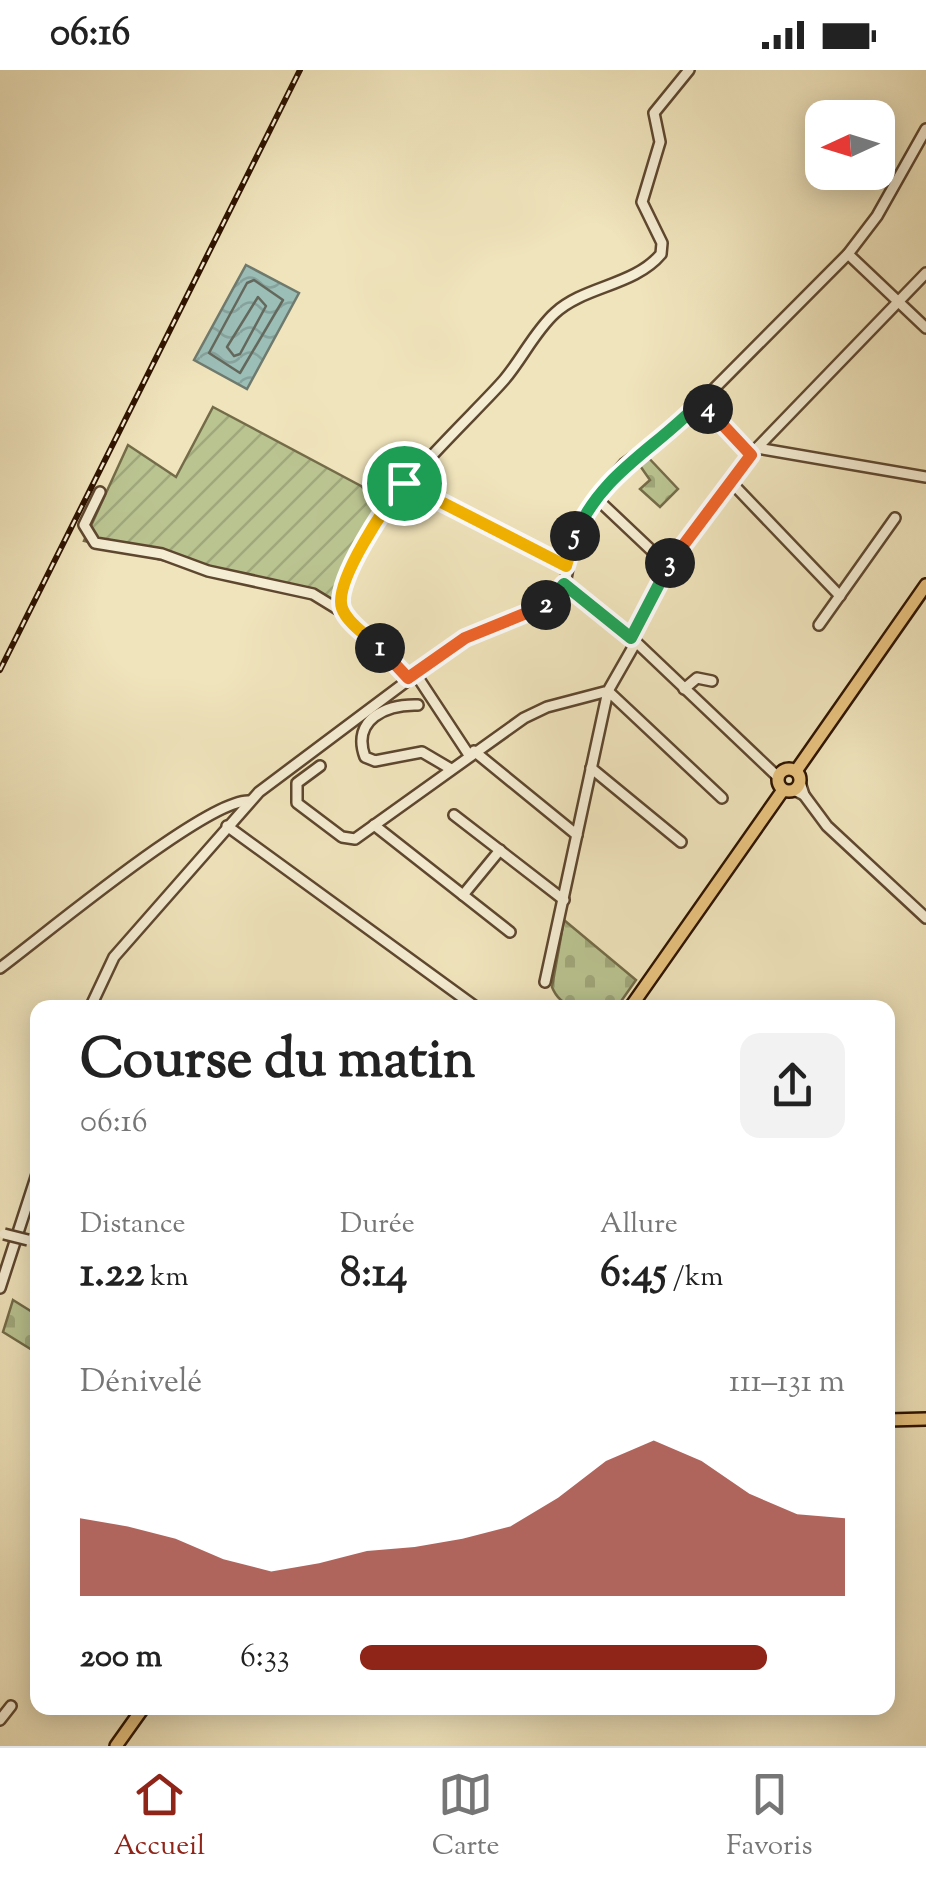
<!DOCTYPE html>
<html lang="fr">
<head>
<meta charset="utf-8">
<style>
	body { margin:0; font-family:"Sorts Mill Goudy",serif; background:#f2f2f2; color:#222; height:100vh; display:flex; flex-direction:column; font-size:38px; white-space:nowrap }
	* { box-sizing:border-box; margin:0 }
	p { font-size:32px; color:#767676 }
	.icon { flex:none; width:55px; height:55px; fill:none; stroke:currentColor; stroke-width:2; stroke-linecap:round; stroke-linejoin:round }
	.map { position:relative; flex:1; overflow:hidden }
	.panel { position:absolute; left:30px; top:930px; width:865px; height:715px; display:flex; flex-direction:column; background:#fff; border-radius:20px; box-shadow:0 5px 25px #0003 }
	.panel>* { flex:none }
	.needle { width:65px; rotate:266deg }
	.controls { position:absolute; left:805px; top:30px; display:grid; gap:20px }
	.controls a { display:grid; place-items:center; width:90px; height:90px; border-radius:20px; background:#fff; box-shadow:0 5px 25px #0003; font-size:50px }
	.pin { position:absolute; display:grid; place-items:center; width:85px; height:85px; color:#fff; margin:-42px; border:5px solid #fff; border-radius:50%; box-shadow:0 2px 10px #0007 }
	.km { position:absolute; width:50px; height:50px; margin:-25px; border-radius:50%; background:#222; color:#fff; font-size:28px; line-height:50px; text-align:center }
	.round { display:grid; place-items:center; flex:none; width:105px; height:105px; border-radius:20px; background:#f2f2f2 }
	.headline { display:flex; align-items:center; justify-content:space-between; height:170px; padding:0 50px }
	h1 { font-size:55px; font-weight:800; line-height:75px }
	.metrics { display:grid; grid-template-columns:repeat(3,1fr); gap:15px; height:170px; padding:10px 50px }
	.metrics div { display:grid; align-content:center }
	.metrics b { font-size:42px; font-weight:800 }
	.metrics small { font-size:28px; font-weight:400 }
	.metrics p { font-size:28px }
	.chart { height:280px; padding:20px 50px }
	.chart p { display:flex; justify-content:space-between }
	.chart svg { width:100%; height:180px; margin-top:10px; fill:#8f2418; opacity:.7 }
	ul { padding:0 50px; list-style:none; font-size:32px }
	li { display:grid; grid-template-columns:160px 120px 1fr; align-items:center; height:75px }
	li i { height:25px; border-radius:12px; background:#8f2418 }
	.status { display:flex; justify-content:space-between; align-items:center; height:70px; padding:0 50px; background:#fff; direction:ltr }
	.status svg { height:28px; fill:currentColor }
	.tab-bar { display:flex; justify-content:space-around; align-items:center; height:140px; border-top:2px solid #e0e0e0; background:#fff; font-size:28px; color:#767676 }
	.tab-bar a { display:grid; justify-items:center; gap:5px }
	.tab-bar .current { color:#8f2418 }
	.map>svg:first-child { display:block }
</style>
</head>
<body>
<div class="status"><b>06:16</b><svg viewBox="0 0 49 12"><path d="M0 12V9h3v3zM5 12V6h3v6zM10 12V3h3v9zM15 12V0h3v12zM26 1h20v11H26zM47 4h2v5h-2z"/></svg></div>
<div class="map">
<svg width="926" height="1676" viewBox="0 0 926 1676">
	<defs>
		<pattern id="cemetery-stones" width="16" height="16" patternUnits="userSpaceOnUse" patternTransform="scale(2.5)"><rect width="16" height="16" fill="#bac491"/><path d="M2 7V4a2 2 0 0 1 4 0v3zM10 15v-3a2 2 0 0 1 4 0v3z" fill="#a0a87b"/></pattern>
		<pattern id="garden-furrows" width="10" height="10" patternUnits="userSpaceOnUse" patternTransform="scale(2.5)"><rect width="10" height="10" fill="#bac491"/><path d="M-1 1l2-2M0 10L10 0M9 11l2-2" fill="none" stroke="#a0a87b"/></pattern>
		<pattern id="water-waves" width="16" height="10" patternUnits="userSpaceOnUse" patternTransform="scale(2.5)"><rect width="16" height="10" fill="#9bbeb7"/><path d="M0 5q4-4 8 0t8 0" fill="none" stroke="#86a29c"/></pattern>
	</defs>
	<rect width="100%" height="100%" fill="#f0e4bc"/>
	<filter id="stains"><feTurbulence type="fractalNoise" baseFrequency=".002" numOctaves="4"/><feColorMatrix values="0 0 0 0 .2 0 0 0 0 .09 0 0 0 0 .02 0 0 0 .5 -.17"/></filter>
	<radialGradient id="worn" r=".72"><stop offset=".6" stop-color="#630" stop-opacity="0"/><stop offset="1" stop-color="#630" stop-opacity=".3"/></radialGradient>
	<g fill="url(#cemetery-stones)" stroke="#746c48" stroke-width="2.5">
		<path d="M645 384 678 419 660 437 640 419 650 410 636 390Z"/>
		<path d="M564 850 636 910 617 937C593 938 563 945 552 917Z"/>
		<path d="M13 1230 37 1245V1283L3 1262Z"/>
	</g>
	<path fill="url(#garden-furrows)" stroke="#746c48" stroke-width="2.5" d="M213 337 361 416 381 437 341 534 84 471 128 375 176 407Z"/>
	<path fill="url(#water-waves)" stroke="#6f7a6e" stroke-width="2.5" d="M246 195 299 223 247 319 194 290Z"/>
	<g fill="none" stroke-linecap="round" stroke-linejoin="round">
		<g stroke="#64685c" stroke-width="2.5">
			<path d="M254 210 283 230 240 303 209 283 247 213Z"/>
			<path d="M258 227 266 236 240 284 234 286 227 277Z"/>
		</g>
		<g stroke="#5e472f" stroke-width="14">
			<g id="minor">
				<path d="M848 184 926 258"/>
				<path d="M701 331 751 385"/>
				<path d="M757 378 926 407"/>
				<path d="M730 411 840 526"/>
				<path d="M404 413 565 496"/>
				<path d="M100 422 84 455 95 473 162 484 208 501 313 524 344 543 409 608"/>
				<path d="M595 427 668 496"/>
				<path d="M565 514 636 572 778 707"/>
				<path d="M344 543C323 480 466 354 504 310 522 289 535 261 555 243 584 216 634 216 661 184L662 173 642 132 660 72 654 43 689 0"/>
				<path d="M819 555 895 448"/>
				<path d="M631 567 668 496 757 378 926 203"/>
				<path d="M415 603 469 685"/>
				<path d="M684 619 697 608 712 611"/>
				<path d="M418 635C387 634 351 649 365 687L375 691 422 682 451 699"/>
				<path d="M474 681 577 765"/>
				<path d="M320 696 297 713V733L342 767 355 769 524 648 547 637 608 621 636 572"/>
				<path d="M591 698 681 772"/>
				<path d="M794 720 804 725 800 712"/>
				<path d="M804 725 827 756 926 848"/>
				<path d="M454 745 564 830"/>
				<path d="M374 755 510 862"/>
				<path d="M227 756 477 938"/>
				<path d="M463 825 500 780"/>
				<path d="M0 898C42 867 208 728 249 731"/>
				<path d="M545 912 608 621 722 728"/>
				<path d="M90 938 114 887 259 722 459 572 536 541 556 528 565 514 573 471 595 427 624 394 677 356 848 184 877 146 926 59"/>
				<path d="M0 1218 38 1101"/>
				<path d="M0 1650 11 1636"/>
			</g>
		</g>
		<g stroke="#2e1300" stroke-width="16">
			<g id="major">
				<circle cx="789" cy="710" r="11"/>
				<path d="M796 701 926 515"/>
				<path d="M630 938 783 720"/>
				<path d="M888 1350 926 1349"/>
				<path d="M116 1676 143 1638"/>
			</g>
		</g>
		<use href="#minor" stroke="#f5edd3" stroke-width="9"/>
		<use href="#major" stroke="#e8c27e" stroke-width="11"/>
		<g stroke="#2e1300" stroke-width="6">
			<path id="rail" d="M0 600 300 0"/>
		</g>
		<use href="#rail" stroke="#f5edd3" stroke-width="2.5" stroke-dasharray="8" stroke-linecap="butt"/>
		<g stroke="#5e472f" stroke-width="14" stroke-linecap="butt">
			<path id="minor-bridge" d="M4 1164 28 1170"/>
		</g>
		<use href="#minor-bridge" stroke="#f5edd3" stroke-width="9"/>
	</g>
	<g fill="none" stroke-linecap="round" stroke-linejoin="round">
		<g stroke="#fff" stroke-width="20">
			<path id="split-1" d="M380 578C369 567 347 553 342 538 333 512 387 434 404 413"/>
		</g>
		<g stroke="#fff" stroke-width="20">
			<path id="split-2" d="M380 578 408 608 465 568 546 535"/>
		</g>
		<g stroke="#fff" stroke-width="20">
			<path id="split-3" d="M546 535 564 514 631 568 670 493"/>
		</g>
		<g stroke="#fff" stroke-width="20">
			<path id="split-4" d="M670 493 751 385 708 339"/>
		</g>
		<g stroke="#fff" stroke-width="20">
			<path id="split-5" d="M575 466C601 403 656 379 701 331L708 339"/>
		</g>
		<g stroke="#fff" stroke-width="20">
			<path id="split-6" d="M404 413 566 496 575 466"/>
		</g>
		<use href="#split-1" stroke="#f5b400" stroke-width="12"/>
		<use href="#split-2" stroke="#f0652b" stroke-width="12"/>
		<use href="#split-3" stroke="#22a559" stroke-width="12"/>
		<use href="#split-4" stroke="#f0652b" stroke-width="12"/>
		<use href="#split-5" stroke="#22a559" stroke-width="12"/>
		<use href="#split-6" stroke="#f5b400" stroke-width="12"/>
	</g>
	<rect width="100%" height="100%" filter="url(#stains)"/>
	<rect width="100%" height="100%" fill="url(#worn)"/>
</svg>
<div class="controls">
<a><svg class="needle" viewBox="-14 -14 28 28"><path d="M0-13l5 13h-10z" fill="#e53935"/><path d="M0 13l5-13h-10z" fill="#767676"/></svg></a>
</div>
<div class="pin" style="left:404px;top:413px;background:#1e9e55"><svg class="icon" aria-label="arrive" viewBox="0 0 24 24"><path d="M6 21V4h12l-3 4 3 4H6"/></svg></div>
<b class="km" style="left:380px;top:578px">1</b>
<b class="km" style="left:546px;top:535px">2</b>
<b class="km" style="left:670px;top:493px">3</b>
<b class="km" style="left:708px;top:339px">4</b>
<b class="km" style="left:575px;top:466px">5</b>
<section class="panel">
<div class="headline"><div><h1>Course du matin</h1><p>06:16</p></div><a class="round"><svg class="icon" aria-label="share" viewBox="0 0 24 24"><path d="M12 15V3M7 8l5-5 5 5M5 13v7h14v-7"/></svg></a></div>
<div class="metrics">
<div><p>Distance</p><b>1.22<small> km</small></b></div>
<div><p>Durée</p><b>8:14</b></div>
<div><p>Allure</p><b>6:45<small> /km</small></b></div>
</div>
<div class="chart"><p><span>Dénivelé</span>111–131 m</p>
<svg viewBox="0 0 160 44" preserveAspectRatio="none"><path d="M0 44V25L10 27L20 30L30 35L40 38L50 36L60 33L70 32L80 30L90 27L100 20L110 11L120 6L130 11L140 19L150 24L160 25V44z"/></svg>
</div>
<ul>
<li><b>200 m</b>6:33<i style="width:84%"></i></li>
</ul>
</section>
</div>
<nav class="tab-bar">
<a class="current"><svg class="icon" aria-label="home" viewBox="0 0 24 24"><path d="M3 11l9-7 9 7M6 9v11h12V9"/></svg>Accueil</a>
<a><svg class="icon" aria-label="map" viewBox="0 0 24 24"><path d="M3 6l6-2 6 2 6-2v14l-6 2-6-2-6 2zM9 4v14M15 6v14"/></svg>Carte</a>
<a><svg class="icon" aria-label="saved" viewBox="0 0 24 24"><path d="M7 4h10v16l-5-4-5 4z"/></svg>Favoris</a>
</nav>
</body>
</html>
